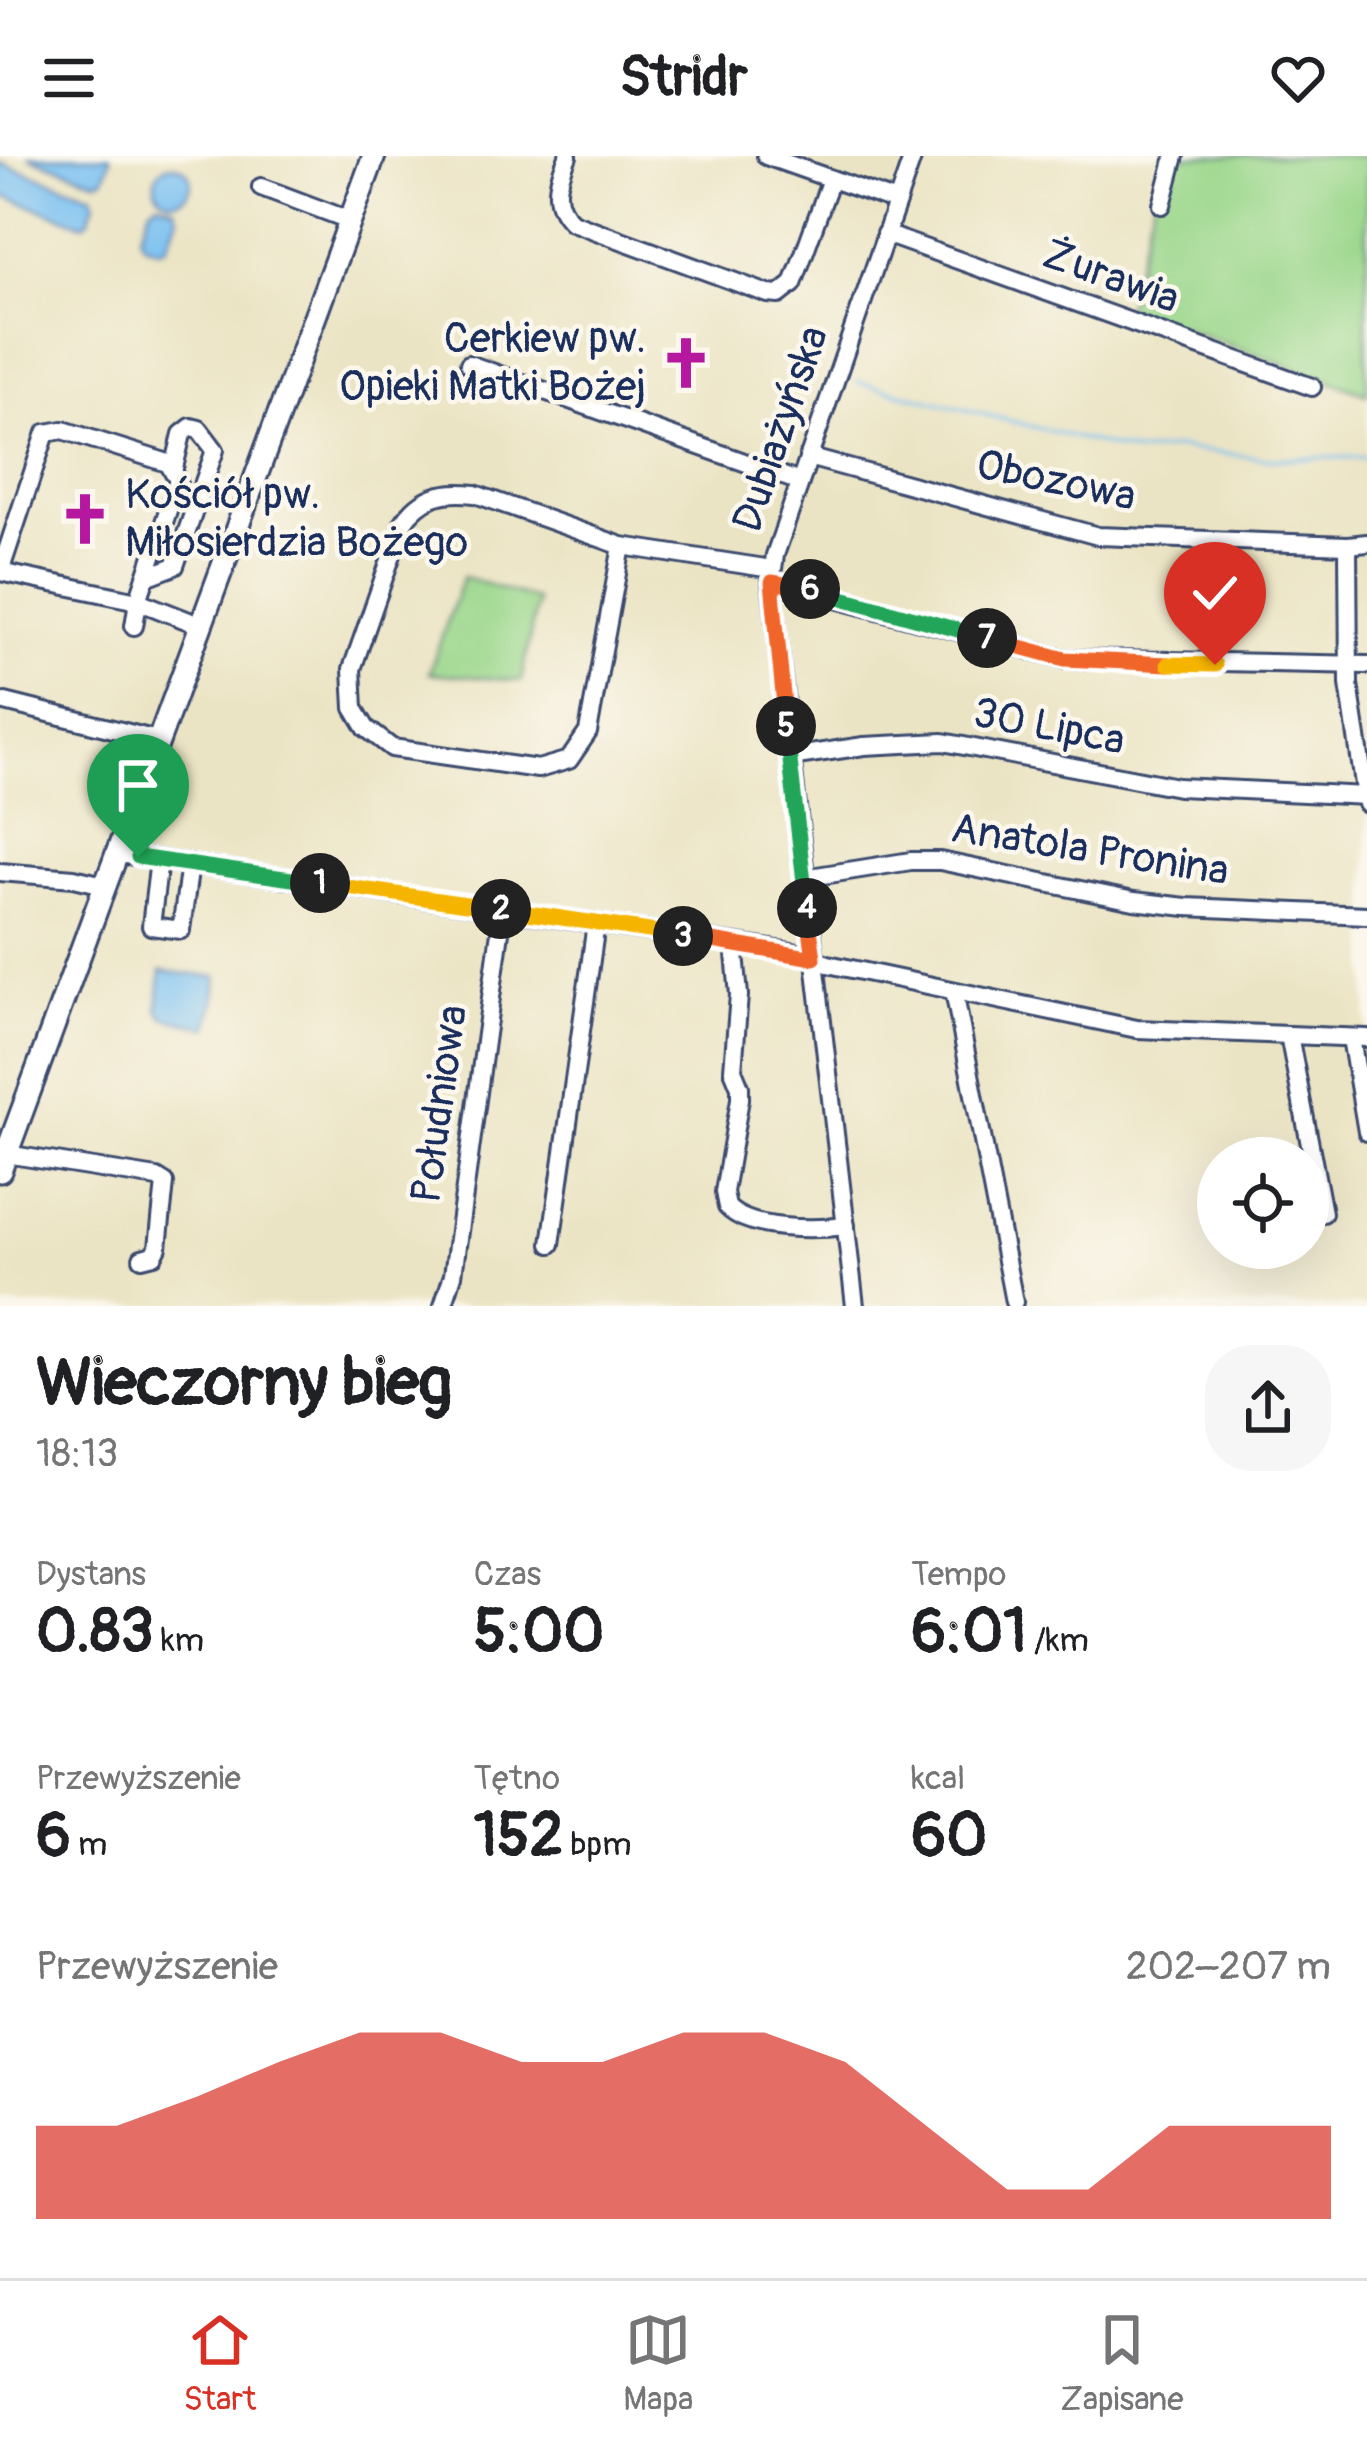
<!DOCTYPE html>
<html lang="pl">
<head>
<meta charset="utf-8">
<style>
	body { margin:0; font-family:Pangolin,sans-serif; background:#f6f6f6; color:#202124; height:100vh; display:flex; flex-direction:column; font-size:45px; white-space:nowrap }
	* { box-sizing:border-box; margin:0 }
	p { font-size:39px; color:#757577 }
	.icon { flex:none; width:66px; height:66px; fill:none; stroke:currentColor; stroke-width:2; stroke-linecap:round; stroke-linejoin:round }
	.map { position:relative; height:1150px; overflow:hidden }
	.panel { display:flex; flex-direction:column; background:#fff; flex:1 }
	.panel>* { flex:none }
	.buttons { position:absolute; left:1197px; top:981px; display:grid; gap:24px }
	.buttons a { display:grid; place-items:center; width:132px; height:132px; border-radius:50%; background:#fff; box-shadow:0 12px 48px #0002; font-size:60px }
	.pin { position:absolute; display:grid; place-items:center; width:102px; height:102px; color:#fff; margin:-123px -51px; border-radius:50% 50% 50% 0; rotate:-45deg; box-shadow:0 0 12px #0007 }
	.pin .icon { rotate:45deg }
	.km { position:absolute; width:60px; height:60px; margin:-30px; border-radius:50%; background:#222; color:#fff; font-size:33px; line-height:60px; text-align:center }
	.round { display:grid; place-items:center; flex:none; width:126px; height:126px; border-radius:48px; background:#f6f6f6 }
	.head { display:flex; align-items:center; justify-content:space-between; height:204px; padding:0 36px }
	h1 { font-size:66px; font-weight:700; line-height:90px }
	.metrics { display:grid; grid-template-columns:repeat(3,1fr); gap:18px; height:204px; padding:12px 36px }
	.metrics div { display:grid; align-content:center }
	.metrics b { font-size:60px; font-weight:700 }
	.metrics small { font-size:33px; font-weight:400 }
	.metrics p { font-size:33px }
	.chart { height:336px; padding:24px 36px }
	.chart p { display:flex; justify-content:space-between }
	.chart svg { width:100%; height:216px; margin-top:12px; fill:#d93025; opacity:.7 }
	header { display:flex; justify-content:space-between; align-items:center; height:156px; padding:0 36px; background:#fff; font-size:54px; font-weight:700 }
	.tabs { display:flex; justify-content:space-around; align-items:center; height:168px; border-top:3px solid #e0e0e0; background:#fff; font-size:33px; color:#757577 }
	.tabs a { display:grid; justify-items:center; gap:6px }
	.tabs .active { color:#d93025 }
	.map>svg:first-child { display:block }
</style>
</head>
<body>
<header><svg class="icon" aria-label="menu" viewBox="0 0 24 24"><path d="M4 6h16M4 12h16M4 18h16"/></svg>Stridr<svg class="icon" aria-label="heart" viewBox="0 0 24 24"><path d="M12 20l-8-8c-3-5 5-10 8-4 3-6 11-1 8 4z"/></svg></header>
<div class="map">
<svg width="1367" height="1150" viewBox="0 0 1367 1150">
	<rect width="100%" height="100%" fill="#fbf7ec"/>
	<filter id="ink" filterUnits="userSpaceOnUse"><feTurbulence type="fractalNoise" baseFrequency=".00833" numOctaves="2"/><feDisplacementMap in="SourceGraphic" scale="24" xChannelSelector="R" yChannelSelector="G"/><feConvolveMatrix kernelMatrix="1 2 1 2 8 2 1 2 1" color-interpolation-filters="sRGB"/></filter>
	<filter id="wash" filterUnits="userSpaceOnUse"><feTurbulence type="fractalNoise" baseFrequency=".004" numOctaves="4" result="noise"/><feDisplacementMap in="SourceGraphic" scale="48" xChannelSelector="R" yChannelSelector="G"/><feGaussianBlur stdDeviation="2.7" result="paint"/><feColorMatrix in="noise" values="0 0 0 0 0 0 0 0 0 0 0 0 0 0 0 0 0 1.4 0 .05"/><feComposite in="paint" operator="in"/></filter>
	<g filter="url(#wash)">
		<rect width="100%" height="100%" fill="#ebe4c4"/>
		<g fill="#9bd78c" stroke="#5b8375" stroke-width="3">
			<path d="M1165 0H1367V238L1126 152Z"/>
			<path d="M463 421 537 444 521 525 429 517Z"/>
		</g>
		<g fill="#79c0f1" stroke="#4a78a8" stroke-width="3">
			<path d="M28 0H110L111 3 104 22 97 25Z"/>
			<path d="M0 7 93 39 95 46 89 64 83 68 0 39Z"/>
			<circle cx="173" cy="27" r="18"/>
			<path d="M158 46 175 52 178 61 167 90 159 93 144 88 140 79 151 51Z"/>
			<path d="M161 815 217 821 215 847 208 872 163 861 158 853Z"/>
		</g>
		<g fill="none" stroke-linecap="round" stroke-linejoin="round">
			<path stroke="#79c0f1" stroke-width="3" d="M857 226 1136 297 1177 292 1271 303 1367 301"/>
		</g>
	</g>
	<g filter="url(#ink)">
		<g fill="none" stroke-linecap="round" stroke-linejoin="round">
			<g stroke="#3a4a6d" stroke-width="22">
				<g id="minor">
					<path d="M568 0C558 25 550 45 572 66L768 138 779 139 793 128 831 23"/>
					<path d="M766 0 897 46"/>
					<path d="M261 31 349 64"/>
					<path d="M1162 49 1175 0"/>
					<path d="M885 78 1312 231"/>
					<path d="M469 208 800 326"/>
					<path d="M808 301 1098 380 1348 389 1367 387"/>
					<path d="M1348 389 1349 528 1367 648"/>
					<path d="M622 390 588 576 569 604 538 613 392 592 366 572 354 552 352 513 403 367C421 340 444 334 475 338L622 390 772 413"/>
					<path d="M0 416 46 277 63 274 168 307 178 324 138 445 134 470"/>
					<path d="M0 416 138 445 199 469"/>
					<path d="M146 421 175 410 215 294 199 273 191 271 182 278 173 316"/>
					<path d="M771 426 1065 503 1367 509"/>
					<path d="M5 546 157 584"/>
					<path d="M790 601 864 590 943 586 1178 631 1367 640"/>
					<path d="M117 694 126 699 798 797 828 808 1137 873 1367 882"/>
					<path d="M159 704 151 770 181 774 190 708"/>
					<path d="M0 716 74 722 104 729"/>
					<path d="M804 722 911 705H940L1134 745 1186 751 1367 759"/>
					<path d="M734 788 739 839 733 914 740 931V943L724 1036 727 1051C750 1075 814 1074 846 1070"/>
					<path d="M954 835 1014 1146"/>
					<path d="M1289 879 1323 1057"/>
					<path d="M1351 882 1367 976"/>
					<path d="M6 998 157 1022 165 1027 158 1091 154 1099 142 1102"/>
					<path d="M551 1088 596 768"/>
					<path d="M443 1150 453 1119 503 754"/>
					<path d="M855 1150 771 426 775 399 913 0"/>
				</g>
			</g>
			<g stroke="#3a4a6d" stroke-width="27">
				<path id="major" d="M0 1015 374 0"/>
			</g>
			<use href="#minor" stroke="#fff" stroke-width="16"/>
			<use href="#major" stroke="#fff" stroke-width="21"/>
		</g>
	</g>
	<g fill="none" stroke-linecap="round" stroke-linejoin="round" filter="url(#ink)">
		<g stroke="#fff" stroke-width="24">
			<path id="split-1" d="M138 701 320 727"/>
		</g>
		<g stroke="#fff" stroke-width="24">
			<path id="split-2" d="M320 727 501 753"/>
		</g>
		<g stroke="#fff" stroke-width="24">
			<path id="split-3" d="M501 753 683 780"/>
		</g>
		<g stroke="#fff" stroke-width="24">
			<path id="split-4" d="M683 780 814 802 807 752"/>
		</g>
		<g stroke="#fff" stroke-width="24">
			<path id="split-5" d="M786 570 807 752"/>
		</g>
		<g stroke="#fff" stroke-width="24">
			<path id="split-6" d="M786 570 772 426 810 433"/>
		</g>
		<g stroke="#fff" stroke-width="24">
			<path id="split-7" d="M810 433 987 482"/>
		</g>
		<g stroke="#fff" stroke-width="24">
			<path id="split-8" d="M987 482 1065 503 1168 508"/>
		</g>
		<g stroke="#fff" stroke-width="24">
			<path id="split-9" d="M1168 508 1215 509"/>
		</g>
		<use href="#split-1" stroke="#22a559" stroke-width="15"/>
		<use href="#split-2" stroke="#f5b400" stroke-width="15"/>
		<use href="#split-3" stroke="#f5b400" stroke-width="15"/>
		<use href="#split-4" stroke="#f0652b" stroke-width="15"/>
		<use href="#split-5" stroke="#22a559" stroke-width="15"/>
		<use href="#split-6" stroke="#f0652b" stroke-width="15"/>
		<use href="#split-7" stroke="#22a559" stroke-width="15"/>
		<use href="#split-8" stroke="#f0652b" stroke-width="15"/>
		<use href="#split-9" stroke="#f5b400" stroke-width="15"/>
	</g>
	<defs>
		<g id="church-bare" transform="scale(4.14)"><path d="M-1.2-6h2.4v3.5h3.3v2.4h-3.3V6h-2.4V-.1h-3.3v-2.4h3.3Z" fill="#b5179e" stroke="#fbf7ec" stroke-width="2.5" paint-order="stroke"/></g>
	</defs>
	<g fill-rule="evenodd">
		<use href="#church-bare" x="686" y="207"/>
		<use href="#church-bare" x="85" y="363"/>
	</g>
	<g text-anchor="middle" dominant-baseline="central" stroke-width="9" stroke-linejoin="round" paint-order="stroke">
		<g font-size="42" fill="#1b2f5e" stroke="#fbf7ec">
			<text transform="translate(1111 121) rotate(20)">Żurawia</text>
			<text transform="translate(781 273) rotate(-71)">Dubiażyńska</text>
			<text transform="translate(1056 325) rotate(12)">Obozowa</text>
			<text transform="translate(1049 571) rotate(11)">30 Lipca</text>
			<text transform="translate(1090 694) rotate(9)">Anatola Pronina</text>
			<text transform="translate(440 948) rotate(-82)">Południowa</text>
		</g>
		<g font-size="42" fill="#1b2f5e" stroke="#fbf7ec" text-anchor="end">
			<text x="646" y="183">Cerkiew pw.<tspan x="646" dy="48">Opieki Matki Bożej</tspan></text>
			<text x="125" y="339" text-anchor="start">Kościół pw.<tspan x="125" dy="48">Miłosierdzia Bożego</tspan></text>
		</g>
	</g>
</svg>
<div class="buttons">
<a><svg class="icon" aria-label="locate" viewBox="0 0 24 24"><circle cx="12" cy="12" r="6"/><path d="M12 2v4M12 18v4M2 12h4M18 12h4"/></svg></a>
</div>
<div class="pin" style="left:138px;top:701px;background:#1e9e55"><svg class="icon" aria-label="arrive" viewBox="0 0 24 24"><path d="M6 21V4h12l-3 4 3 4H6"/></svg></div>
<div class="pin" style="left:1215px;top:509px;background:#d93025"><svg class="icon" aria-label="check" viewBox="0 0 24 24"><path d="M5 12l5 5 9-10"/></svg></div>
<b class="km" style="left:320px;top:727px">1</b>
<b class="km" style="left:501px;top:753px">2</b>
<b class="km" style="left:683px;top:780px">3</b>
<b class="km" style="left:807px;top:752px">4</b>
<b class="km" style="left:786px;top:570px">5</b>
<b class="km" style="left:810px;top:433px">6</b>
<b class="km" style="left:987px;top:482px">7</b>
</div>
<section class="panel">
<div class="head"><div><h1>Wieczorny bieg</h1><p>18:13</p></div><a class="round"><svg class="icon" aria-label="share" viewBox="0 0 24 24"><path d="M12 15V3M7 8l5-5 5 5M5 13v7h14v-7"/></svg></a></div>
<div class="metrics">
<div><p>Dystans</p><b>0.83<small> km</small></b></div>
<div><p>Czas</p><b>5:00</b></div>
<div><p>Tempo</p><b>6:01<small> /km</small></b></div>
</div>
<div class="metrics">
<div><p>Przewyższenie</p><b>6<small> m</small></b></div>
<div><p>Tętno</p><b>152<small> bpm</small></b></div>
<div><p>kcal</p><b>60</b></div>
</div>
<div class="chart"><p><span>Przewyższenie</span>202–207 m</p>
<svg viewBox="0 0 160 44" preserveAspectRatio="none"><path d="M0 44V25L10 25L20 19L30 12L40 6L50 6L60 12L70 12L80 6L90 6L100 12L110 25L120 38L130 38L140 25L150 25L160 25V44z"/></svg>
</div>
</section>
<nav class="tabs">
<a class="active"><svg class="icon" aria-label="home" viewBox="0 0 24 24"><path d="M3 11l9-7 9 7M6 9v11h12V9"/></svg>Start</a>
<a><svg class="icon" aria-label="map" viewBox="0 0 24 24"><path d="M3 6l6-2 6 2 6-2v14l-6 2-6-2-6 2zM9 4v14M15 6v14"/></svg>Mapa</a>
<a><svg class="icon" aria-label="saved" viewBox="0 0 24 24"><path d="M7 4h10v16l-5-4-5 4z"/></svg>Zapisane</a>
</nav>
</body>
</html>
